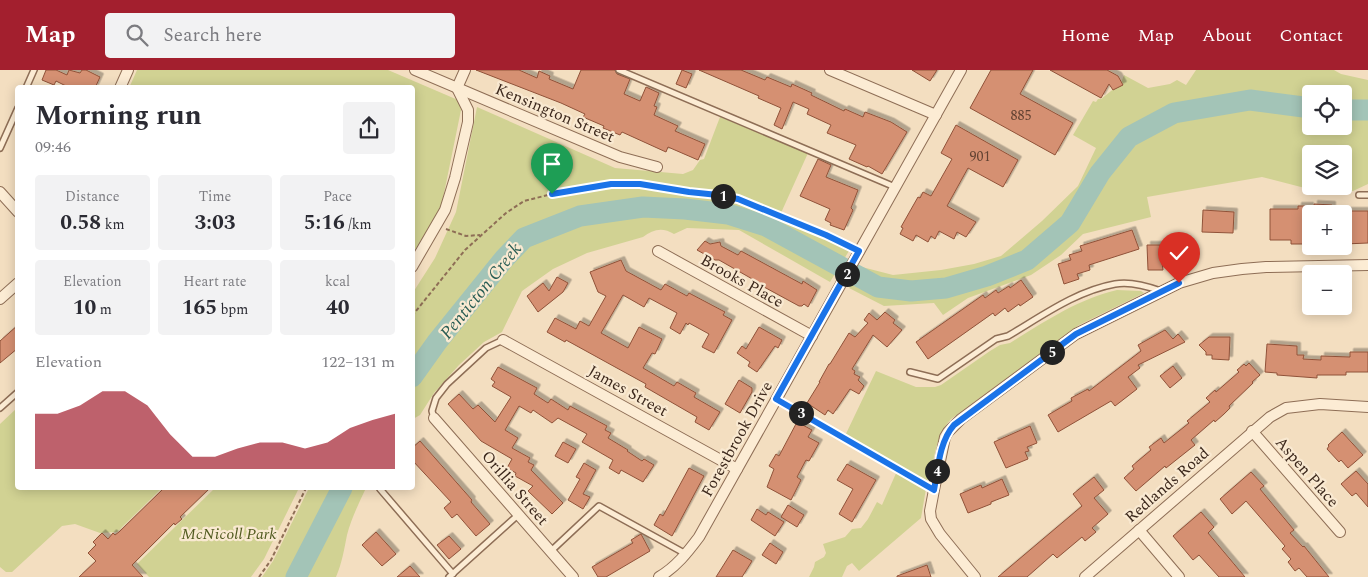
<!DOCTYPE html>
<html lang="en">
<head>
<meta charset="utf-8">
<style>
	body { margin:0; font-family:Spectral,serif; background:#f2f2f3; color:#2b2b33; height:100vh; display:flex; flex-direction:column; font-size:19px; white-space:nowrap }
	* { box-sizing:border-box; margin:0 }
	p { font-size:16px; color:#7c7c81 }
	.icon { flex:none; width:28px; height:28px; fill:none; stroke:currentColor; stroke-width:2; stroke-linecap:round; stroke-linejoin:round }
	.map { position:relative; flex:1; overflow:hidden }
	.side { position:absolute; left:15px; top:15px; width:400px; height:405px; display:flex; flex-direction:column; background:#fff; border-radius:5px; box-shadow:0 2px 12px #0003 }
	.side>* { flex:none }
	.fabs { position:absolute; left:1302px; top:15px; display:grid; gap:10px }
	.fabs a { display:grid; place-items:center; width:50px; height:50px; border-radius:5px; background:#fff; box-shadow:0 2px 12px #0003; font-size:25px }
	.pin { position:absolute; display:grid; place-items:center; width:42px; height:42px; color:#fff; margin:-51px -21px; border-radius:50% 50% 50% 0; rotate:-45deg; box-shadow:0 0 5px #0007 }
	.pin .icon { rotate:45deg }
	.km { position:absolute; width:25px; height:25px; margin:-12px; border-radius:50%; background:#222; color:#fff; font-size:14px; line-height:25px; text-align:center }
	.round { display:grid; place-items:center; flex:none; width:52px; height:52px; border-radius:5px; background:#f2f2f3 }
	.overview { display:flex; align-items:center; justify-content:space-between; height:85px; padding:0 20px }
	h1 { font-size:28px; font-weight:700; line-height:38px }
	.metrics { display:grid; grid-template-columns:repeat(3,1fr); gap:8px; height:85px; padding:5px 20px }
	.metrics div { display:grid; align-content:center; border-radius:5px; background:#f2f2f3; text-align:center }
	.metrics b { font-size:21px; font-weight:700 }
	.metrics small { font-size:14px; font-weight:400 }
	.metrics p { font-size:14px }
	.chart { height:140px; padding:10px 20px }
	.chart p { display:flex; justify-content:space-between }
	.chart svg { width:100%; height:90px; margin-top:5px; fill:#a31f2e; opacity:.7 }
	header { display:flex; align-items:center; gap:30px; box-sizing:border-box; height:70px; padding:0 25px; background:#a31f2e; color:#fff }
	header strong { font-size:24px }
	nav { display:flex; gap:28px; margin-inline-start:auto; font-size:18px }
	.search { width:350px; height:45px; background:#f2f2f3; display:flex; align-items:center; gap:12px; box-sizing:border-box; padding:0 18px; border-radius:5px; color:#7c7c81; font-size:19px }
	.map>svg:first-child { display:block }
</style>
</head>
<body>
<header>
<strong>Map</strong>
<div class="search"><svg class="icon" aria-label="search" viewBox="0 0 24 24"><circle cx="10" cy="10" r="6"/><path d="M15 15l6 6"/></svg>Search here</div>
<nav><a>Home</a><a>Map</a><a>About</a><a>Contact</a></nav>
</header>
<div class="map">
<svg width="1368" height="507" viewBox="0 0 1368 507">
	<defs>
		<filter id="shadow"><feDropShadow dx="3.5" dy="-3.5" stdDeviation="0" flood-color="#0004"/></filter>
	</defs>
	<rect width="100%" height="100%" fill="#f3dec0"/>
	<g fill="#d1d293" fill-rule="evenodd">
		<path d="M137 0H388L458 30 461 40 441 138 413 183 412 18H129Z"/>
		<path d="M1196 0H1334L1341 4 1368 10V114L1353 121 1332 125 1262 107 1147 127 1151 147 1083 164 1061 185 1031 205 968 228 943 245 934 233 884 236 849 218 862 197 893 205 941 200 974 194 1001 186 1042 151 1078 116 1096 78 1073 65 1093 31 1096 32 1098 29H1101L1121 13 1124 5 1148 18 1170 14 1177 10 1186 15ZM1311 24H1344V56H1311ZM1311 84H1344V116H1311Z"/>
		<path d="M477 37 615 98 683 104 693 100 700 90 704 89 720 47 808 83 781 143 852 176 830 212 739 160 687 158 674 164C663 157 653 159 643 167L587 183 553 199 522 221 502 262 484 272 459 295 434 323 420 345 413 349 412 224 435 188 456 142Z"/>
		<path d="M1117 220 1141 221 1144 223 1079 255 951 349C936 366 935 385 930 407H928L921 448 859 501 852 493 847 496 842 507H809L814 497 815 492 824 487 826 483 823 474 845 467 852 459 861 458 868 449 877 432 882 435 897 401 843 370 876 301 916 317H935L941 315 990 281 1000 275 1010 273C1044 252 1078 229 1117 220Z"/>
		<path d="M17 338 18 418H162L117 462 100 463 75 454 62 456 12 502H6L0 497V354Z"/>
		<path d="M215 418H299L264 489 251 507H149L137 494Z"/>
		<path d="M309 418H366C359 433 351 449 347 465 344 480 342 493 336 507H262L273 491Z"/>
	</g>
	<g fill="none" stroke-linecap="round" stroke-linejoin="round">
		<g stroke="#a3c4b7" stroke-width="21">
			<path d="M1344 40H1368"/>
			<path d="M412 307 437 272 504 189 524 168 580 146 643 137 685 139 728 144 766 156 878 217 911 221 946 218 987 206 1027 190 1070 153 1100 103 1129 67 1174 43 1250 30 1311 38"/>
			<path d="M296 507 342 418"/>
		</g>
	</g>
	<g fill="#d59072" stroke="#905239" filter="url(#shadow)">
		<path d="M46 0H56L67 5 69 0 80 3 82 0H86L100 7 95 18H70L56 11 54 15 42 10Z"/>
		<path d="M476 0H519L537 8 539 1 550 6 549 9 573 19 581 0H615L617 4 630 9 624 24 640 31 646 17 659 23 654 36 657 37 654 45 678 56 675 61 705 74 698 90 668 77 666 82 622 62 620 65 603 58 604 56 583 47 585 44 561 33Z"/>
		<path d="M682 0 692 4 686 18 676 14Z"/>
		<path d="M699 0H741L765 10 767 7 791 17 792 14 812 23 811 25 844 41 845 39 863 47 865 42 891 52 907 62 882 104 868 96 867 97 849 89 856 75 827 63 831 55 807 44 809 39 793 32 782 59 774 55 781 38 758 28 759 26Z"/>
		<path d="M912 0H937L930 11Z"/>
		<path d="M991 0H1033L1020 24 1073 53 1055 85 970 38Z"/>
		<path d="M1050 0H1107L1118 6 1123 15 1113 20 1109 14 1101 28Z"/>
		<path d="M956 55 1018 90 1003 117 968 98 947 136 976 152 966 167 957 162 954 169 939 161 935 169 931 166 928 172 916 165 913 171 900 164 903 158 901 157 918 127 920 128 923 122 931 126 952 89 941 83Z"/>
		<path d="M818 89 831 95 826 107 858 120 851 138 853 140 844 160 830 155 831 153 825 150 830 139 800 126Z"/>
		<path d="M1314 134 1332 135V144H1314Z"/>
		<path d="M1298 136H1310V163H1305V174H1291V170H1270V139H1298Z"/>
		<path d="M1203 140 1234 142 1233 163 1202 162Z"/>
		<path d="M1344 141H1368V173L1344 174Z"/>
		<path d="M1132 160 1139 179 1089 195 1090 200 1077 204 1079 209 1064 214 1058 194 1071 190 1069 185 1082 181 1080 176Z"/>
		<path d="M705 171 710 174 720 172 721 176 738 185 741 181 802 214 803 211 817 220 808 237 804 234 802 236H799L753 211 754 210 719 190H715L697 180Z"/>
		<path d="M1147 175H1160L1163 200H1148Z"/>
		<path d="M621 190 626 201 661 220 665 214 687 226 689 223 725 242 723 245 732 250 714 283 702 277 709 264 689 253 688 255 686 253 680 264 670 258 677 243 649 228 644 237 623 225 601 263 628 278 639 257 662 269 655 284 652 283 643 298 674 316 677 312 696 323 694 327 720 342 709 360 695 352 697 347 645 317 646 314 566 270 565 272 547 262 555 248 576 259 580 251 589 256 606 226 598 222 590 202Z"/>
		<path d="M557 207 568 213 563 222 538 242 527 226 543 213 549 221Z"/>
		<path d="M1021 210 1033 227 1020 236 1019 234 1008 242 1005 238 995 246 993 243 928 289 916 272 983 225 985 228 996 220 998 223 1009 216 1010 218Z"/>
		<path d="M885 242 895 250 893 253 902 260 887 277 873 265 852 299 855 301 854 304 860 307 858 310 864 316 859 324 850 319 833 344 828 340 825 345 807 333 820 312H819L829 294H830L849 263 855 267 868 253 864 250 869 243 877 250Z"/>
		<path d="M18 255V278L0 293V271Z"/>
		<path d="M759 257 782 270 778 278 775 276 757 302 748 296 750 292 737 283 742 276 746 279Z"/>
		<path d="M1165 260 1173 269 1178 264 1185 272 1138 295 1140 298 1128 307 1137 319 1115 336 1111 331 1058 362 1048 345 1072 331 1071 328 1088 319 1089 321 1141 281 1138 275Z"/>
		<path d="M1209 267H1230L1229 290 1212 289V285H1206V282L1199 275Z"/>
		<path d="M1267 274 1297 276V285H1304L1303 289 1321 290V286L1350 287V282H1368V302H1346V305H1317V308L1277 305V303L1265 302Z"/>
		<path d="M1249 293 1260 305 1252 312 1253 313 1229 336 1230 338 1224 344 1215 352 1214 350 1191 370 1195 375 1166 398 1165 396 1136 421 1124 408 1134 399 1132 396 1151 380 1149 377 1161 368 1164 373 1189 353 1187 351 1210 332 1206 328 1215 320 1216 322 1239 302 1237 300 1244 294 1246 296Z"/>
		<path d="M1173 296 1182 308 1170 318 1160 306Z"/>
		<path d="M498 297 537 318 534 324 548 333 551 329 568 340 570 336 607 356 605 360 611 363 608 368 628 380 627 381 642 391 644 389 654 395 643 412 621 400 619 404 609 398 613 390 582 372 587 364 558 348 552 353 533 340 531 343 519 336 505 360 518 368 512 378 530 388 528 392 534 395 531 400 563 433 552 444 528 421 533 416 515 406 516 403 507 398 512 389 481 371 448 334 459 324 473 339 478 335 495 352 511 327 492 316 495 312 491 309Z"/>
		<path d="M739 310 752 318V322L740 343 725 334Z"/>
		<path d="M797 352 812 360 808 367 819 373 809 391 806 390 797 407 801 410 791 430 767 417 774 399 769 396 776 384 779 386Z"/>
		<path d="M1030 356 1037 373 1027 377 1029 381 1025 382 1028 389 1006 398 994 372Z"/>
		<path d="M1342 362 1363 385 1348 398 1341 390 1339 392 1327 379 1329 376 1328 375Z"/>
		<path d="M420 371 472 430 471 432 490 454 476 466 457 444 452 448 444 438 451 432 412 390V378Z"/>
		<path d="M563 372 576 379 568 393 555 386Z"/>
		<path d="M584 393 596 400 583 424 590 427 583 439 568 430 580 409 576 407Z"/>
		<path d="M847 394 876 410 852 452 839 444 853 419 837 410Z"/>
		<path d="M689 398 704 406 672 466 654 455 660 444 663 446Z"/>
		<path d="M1356 401 1368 414V437L1356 423 1352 426 1341 414Z"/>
		<path d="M1251 402 1264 416 1260 419 1294 460 1290 463 1303 477 1304 476 1329 507H1307L1299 498 1295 501 1288 492 1291 489 1282 479 1285 476 1246 431 1232 444 1220 429Z"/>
		<path d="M1094 407 1104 420 1094 428 1108 444 1092 458 1096 462 1085 471 1082 467 1057 488 1053 484 1027 507H998L1082 436 1073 424Z"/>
		<path d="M1002 409 1009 425 991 432V434L968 443 960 424 981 415 982 418Z"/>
		<path d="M164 418H210L180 447 182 449 175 455 174 453 132 495 143 507H79L96 491 88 483 96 475 93 472 102 463 108 469 113 463 115 465 119 462Z"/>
		<path d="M788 435 804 445 797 457 781 447Z"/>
		<path d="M757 439 766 445 768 442 784 452 775 466 751 450Z"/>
		<path d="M1201 442 1214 457 1208 463 1245 507H1219L1199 485 1193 490 1173 466Z"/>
		<path d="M376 462 396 484 382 496 362 475Z"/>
		<path d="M641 464 650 481 606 507H598L592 497 633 473 631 470Z"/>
		<path d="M449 466 461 479 449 489 437 475Z"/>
		<path d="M770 473 783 482 776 494 762 485Z"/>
		<path d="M733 480 752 491 742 507H716Z"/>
		<path d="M927 495 931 507H897V506Z"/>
		<path d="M410 496 420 507H397Z"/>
	</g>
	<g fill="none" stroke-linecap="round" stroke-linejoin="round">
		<g stroke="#8e6e56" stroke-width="8">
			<g id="service">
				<path d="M619 0 895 117"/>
				<path d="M26 18 34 0"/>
				<path d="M0 78 18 38"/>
				<path d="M1359 125H1368"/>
				<path d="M910 302 938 309 996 269 1008 266C1042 246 1076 221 1115 214 1130 211 1147 216 1161 221"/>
				<path d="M0 338 18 322"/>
				<path d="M434 348 432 341 436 328 447 314 486 278 503 270"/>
				<path d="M380 419 453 504"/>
				<path d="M551 481 599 436 686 484"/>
				<path d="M449 507 518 445"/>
			</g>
		</g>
		<g stroke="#8e6e56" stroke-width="12">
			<g id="minor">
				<path d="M415 0 620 87 657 97"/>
				<path d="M830 0 936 45"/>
				<path d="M120 18 128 0"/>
				<path d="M0 122 18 142"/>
				<path d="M658 181 812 266"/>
				<path d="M412 197 445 140 455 108 468 52V40L457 18 465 0"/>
				<path d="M0 229 18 213"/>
				<path d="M503 270 737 399"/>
				<path d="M434 348 573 507"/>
				<path d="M1252 361 1340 462"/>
				<path d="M1139 460 1179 507"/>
				<path d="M659 507C676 497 687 483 699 467L961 0"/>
				<path d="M975 507 940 464 931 449 930 441 934 420 945 367 948 362 961 349 1076 264 1179 213 1213 203 1242 199 1266 197 1368 195"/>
				<path d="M1085 507 1270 347 1286 338 1320 334 1368 337"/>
			</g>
		</g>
		<g stroke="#8e6e56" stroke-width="2" stroke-dasharray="4 2.5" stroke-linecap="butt">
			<path d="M446 159 466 166 480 165"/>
			<path d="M412 246 465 180 506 143 524 131 552 124 611 114H642L738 129 826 165 850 177"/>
			<path d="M785 334 923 414"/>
			<path d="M259 507 271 490 306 418"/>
		</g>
		<use href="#service" stroke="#fcecd4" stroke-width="5"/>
		<use href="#minor" stroke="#fcecd4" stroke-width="10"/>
	</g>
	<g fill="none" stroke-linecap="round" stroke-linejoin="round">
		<g stroke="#fff" stroke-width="10">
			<path id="route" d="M552 124 611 114H640L689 122 718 125 738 129 826 165 859 181 776 329 934 420C938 399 939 372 954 355L1076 264 1179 213"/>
		</g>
		<use href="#route" stroke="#1a73e8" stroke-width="6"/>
	</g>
	<g text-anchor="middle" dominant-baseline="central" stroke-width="4.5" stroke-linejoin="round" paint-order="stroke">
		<g font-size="14" fill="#624232">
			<text x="1021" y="45">885</text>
			<text x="980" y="86">901</text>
		</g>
		<g font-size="16" fill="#3c281c" stroke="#f9e9d1">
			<text transform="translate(555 43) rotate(23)">Kensington Street</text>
			<text transform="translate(742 211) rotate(29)">Brooks Place</text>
			<text transform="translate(628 321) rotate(29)">James Street</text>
			<text transform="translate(737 369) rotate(-61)">Forestbrook Drive</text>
			<text transform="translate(1307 402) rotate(49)">Aspen Place</text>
			<text transform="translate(1167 415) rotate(-41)">Redlands Road</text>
			<text transform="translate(515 418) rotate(49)">Orillia Street</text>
		</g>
		<g font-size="16" font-style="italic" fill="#525b20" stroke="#f9e9d1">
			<text x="229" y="464">McNicoll Park</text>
		</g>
		<g font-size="18" font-style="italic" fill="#295d54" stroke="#f9e9d1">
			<text transform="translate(481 221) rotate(-51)">Penticton Creek</text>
		</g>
	</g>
</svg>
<div class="fabs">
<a><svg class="icon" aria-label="locate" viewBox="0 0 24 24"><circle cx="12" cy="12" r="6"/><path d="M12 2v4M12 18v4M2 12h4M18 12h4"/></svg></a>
<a><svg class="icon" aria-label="layers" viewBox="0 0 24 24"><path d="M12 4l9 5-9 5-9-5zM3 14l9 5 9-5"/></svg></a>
<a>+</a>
<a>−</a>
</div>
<div class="pin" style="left:552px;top:124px;background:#1e9e55"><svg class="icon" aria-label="arrive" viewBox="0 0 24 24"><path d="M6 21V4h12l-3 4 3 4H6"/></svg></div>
<div class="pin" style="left:1179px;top:213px;background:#d93025"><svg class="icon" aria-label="check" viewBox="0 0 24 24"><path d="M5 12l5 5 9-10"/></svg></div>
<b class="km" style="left:723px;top:126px">1</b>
<b class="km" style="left:847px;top:204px">2</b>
<b class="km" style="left:801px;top:343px">3</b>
<b class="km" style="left:937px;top:401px">4</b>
<b class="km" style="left:1052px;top:282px">5</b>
<section class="side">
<div class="overview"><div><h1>Morning run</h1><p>09:46</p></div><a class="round"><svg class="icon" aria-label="share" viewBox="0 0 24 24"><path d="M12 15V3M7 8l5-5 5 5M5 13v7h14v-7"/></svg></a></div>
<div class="metrics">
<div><p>Distance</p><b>0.58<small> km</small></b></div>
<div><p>Time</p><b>3:03</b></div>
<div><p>Pace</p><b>5:16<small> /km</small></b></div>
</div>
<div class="metrics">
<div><p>Elevation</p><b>10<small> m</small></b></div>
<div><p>Heart rate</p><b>165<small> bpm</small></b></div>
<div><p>kcal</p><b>40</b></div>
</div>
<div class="chart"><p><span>Elevation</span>122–131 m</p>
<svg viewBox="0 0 160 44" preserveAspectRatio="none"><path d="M0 44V17L10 17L20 13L30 6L40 6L50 13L60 27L70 38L80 38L90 34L100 31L110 31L120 34L130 31L140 24L150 20L160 17V44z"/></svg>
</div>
</section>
</div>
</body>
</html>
